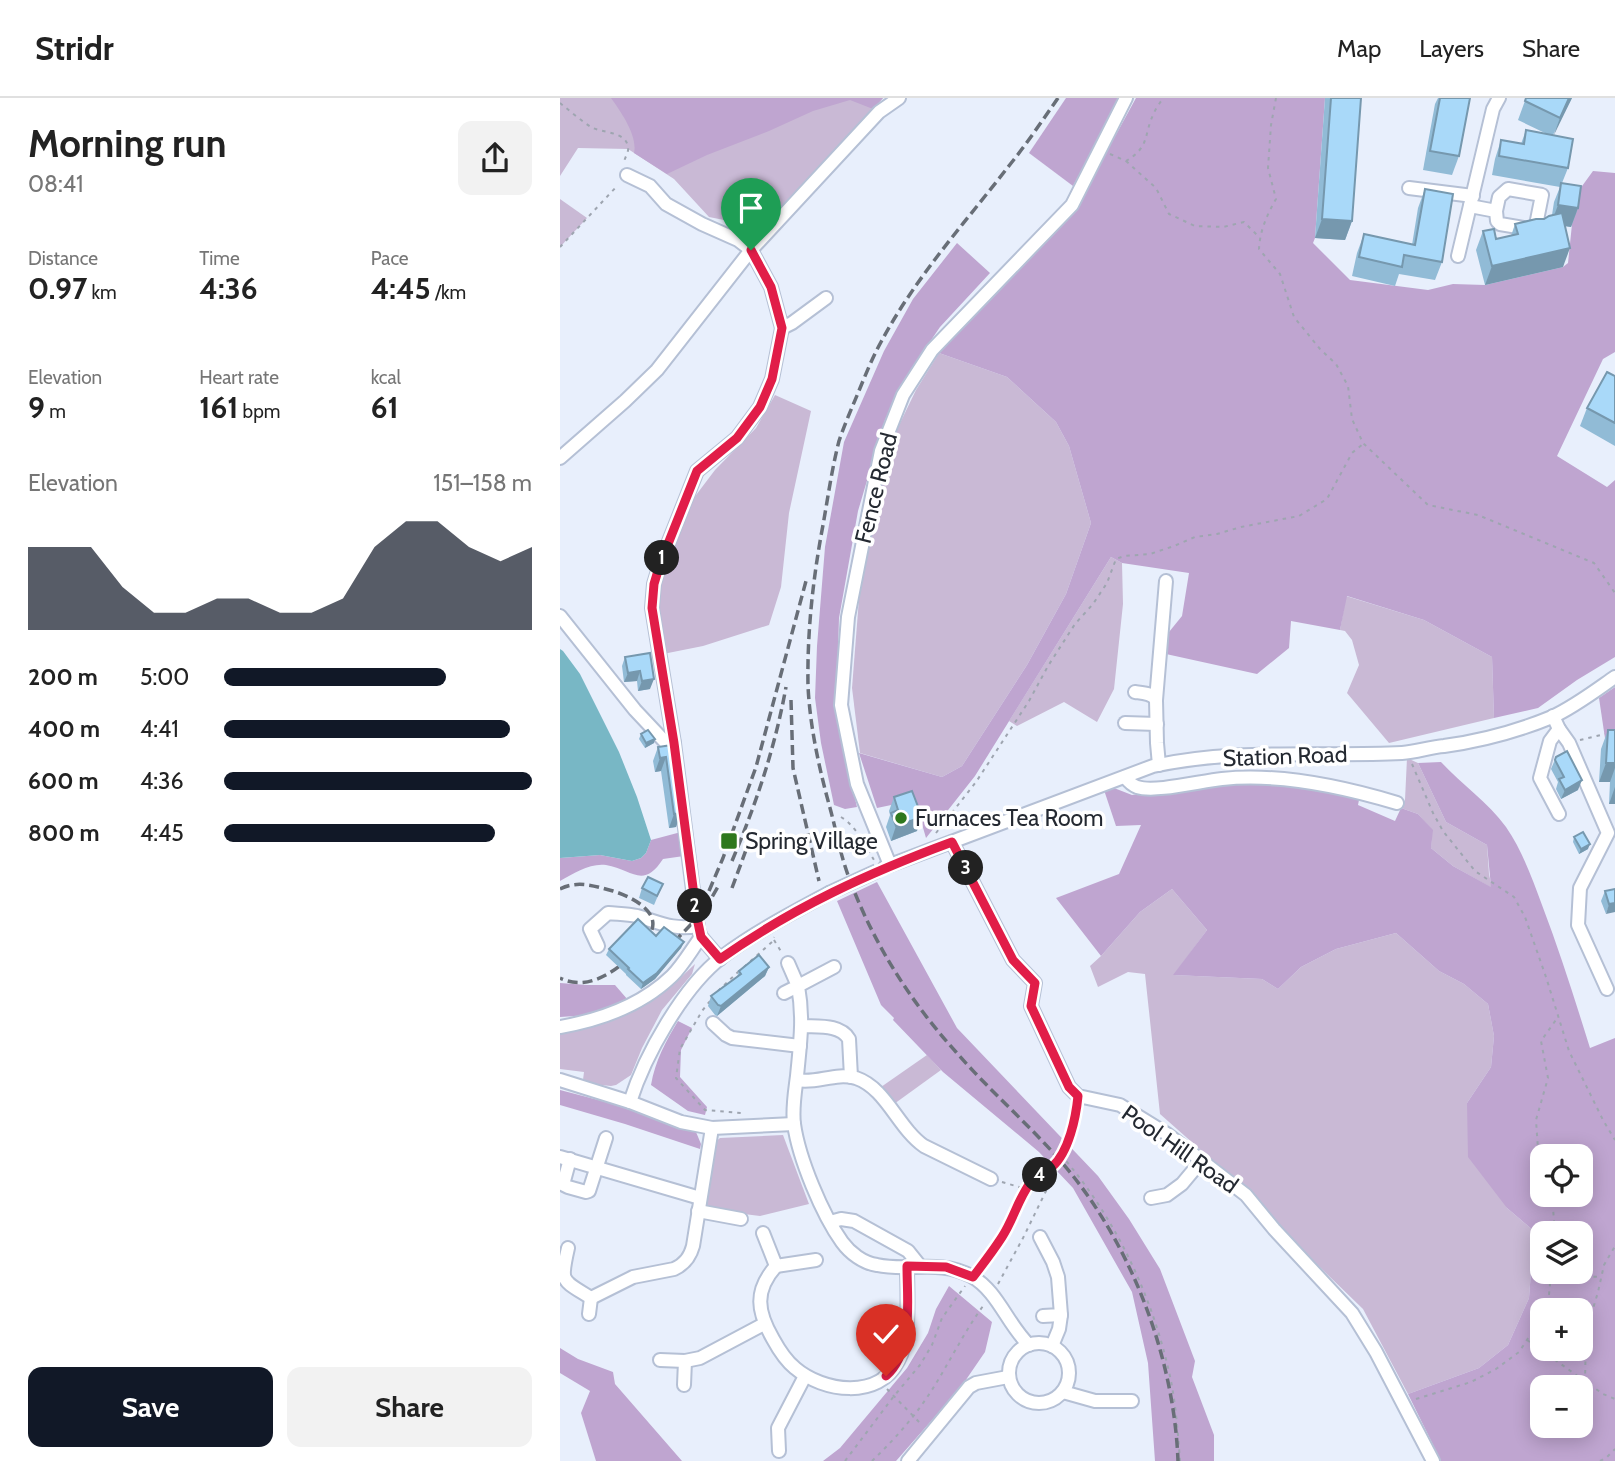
<!DOCTYPE html>
<html lang="en">
<head>
<meta charset="utf-8">
<style>
	body { margin:0; font-family:Cabin,sans-serif; background:#f2f2f2; color:#222; height:100vh; display:flex; flex-direction:column; font-size:26px; white-space:nowrap }
	* { box-sizing:border-box; margin:0 }
	p { font-size:23px; color:#767676 }
	.icon { flex:none; width:38px; height:38px; fill:none; stroke:currentColor; stroke-width:2; stroke-linecap:round; stroke-linejoin:round }
	.map { position:relative; flex:1; overflow:hidden }
	.panel { display:flex; flex-direction:column; background:#fff; width:560px }
	.panel>* { flex:none }
	.tools { position:absolute; left:970px; top:1046px; display:grid; gap:14px }
	.tools a { display:grid; place-items:center; width:63px; height:63px; border-radius:14px; background:#fff; box-shadow:0 4px 18px #0003; font-size:35px }
	.pin { position:absolute; display:grid; place-items:center; width:60px; height:60px; color:#fff; margin:-72px -30px; border-radius:50% 50% 50% 0; rotate:-45deg; box-shadow:0 0 7px #0007 }
	.pin .icon { rotate:45deg }
	.km { position:absolute; width:35px; height:35px; margin:-18px; border-radius:50%; background:#222; color:#fff; font-size:19px; line-height:35px; text-align:center }
	.round { display:grid; place-items:center; flex:none; width:74px; height:74px; border-radius:14px; background:#f2f2f2 }
	.head { display:flex; align-items:center; justify-content:space-between; height:119px; padding:0 28px }
	h1 { font-size:38px; font-weight:800; line-height:52px }
	.stats { display:grid; grid-template-columns:repeat(3,1fr); gap:10px; height:119px; padding:7px 28px }
	.stats div { display:grid; align-content:center }
	.stats b { font-size:30px; font-weight:800 }
	.stats small { font-size:19px; font-weight:400 }
	.stats p { font-size:19px }
	.chart { height:196px; padding:14px 28px }
	.chart p { display:flex; justify-content:space-between }
	.chart svg { width:100%; height:126px; margin-top:7px; fill:#111827; opacity:.7 }
	.primary-button { display:flex; gap:14px; margin-top:auto; padding:14px 28px }
	.primary-button a { flex:1; height:80px; border-radius:14px; background:#111827; color:#fff; font-size:28px; font-weight:800; line-height:80px; text-align:center }
	.primary-button a+a { background:#f2f2f2; color:#222 }
	ul { padding:0 28px; list-style:none; font-size:23px }
	li { display:grid; grid-template-columns:112px 84px 1fr; align-items:center; height:52px }
	li i { height:18px; border-radius:9px; background:#111827 }
	header { display:flex; align-items:center; gap:42px; box-sizing:border-box; height:98px; padding:0 35px; background:#fff; border-bottom:2px solid #e0e0e0 }
	header strong { font-size:33px }
	nav { display:flex; gap:38px; margin-inline-start:auto; font-size:24px }
	main { display:flex; flex:1; min-height:0 }
	.map>svg:first-child { display:block }
</style>
</head>
<body>
<header>
<strong>Stridr</strong>
<nav><a>Map</a><a>Layers</a><a>Share</a></nav>
</header>
<main>
<section class="panel">
<div class="head"><div><h1>Morning run</h1><p>08:41</p></div><a class="round"><svg class="icon" aria-label="share" viewBox="0 0 24 24"><path d="M12 15V3M7 8l5-5 5 5M5 13v7h14v-7"/></svg></a></div>
<div class="stats">
<div><p>Distance</p><b>0.97<small> km</small></b></div>
<div><p>Time</p><b>4:36</b></div>
<div><p>Pace</p><b>4:45<small> /km</small></b></div>
</div>
<div class="stats">
<div><p>Elevation</p><b>9<small> m</small></b></div>
<div><p>Heart rate</p><b>161<small> bpm</small></b></div>
<div><p>kcal</p><b>61</b></div>
</div>
<div class="chart"><p><span>Elevation</span>151–158 m</p>
<svg viewBox="0 0 160 44" preserveAspectRatio="none"><path d="M0 44V15L10 15L20 15L30 29L40 38L50 38L60 33L70 33L80 38L90 38L100 33L110 15L120 6L130 6L140 15L150 20L160 15V44z"/></svg>
</div>
<ul>
<li><b>200 m</b>5:00<i style="width:72%"></i></li>
<li><b>400 m</b>4:41<i style="width:93%"></i></li>
<li><b>600 m</b>4:36<i style="width:100%"></i></li>
<li><b>800 m</b>4:45<i style="width:88%"></i></li>
</ul>
<div class="primary-button"><a>Save</a><a>Share</a></div>
</section>
<div class="map">
<svg width="1055" height="1363" viewBox="0 0 1055 1363">
	<rect width="100%" height="100%" fill="#e8effc"/>
	<g fill="#c9b9d5">
		<path d="M0 0H323L220 110 189 127 149 119 114 81 68 51 18 50 0 78Z"/>
		<path d="M0 101 27 120 0 149Z"/>
		<path d="M379 255 447 279 496 324 509 348 531 425 506 496 467 567 402 668 382 679 300 655 292 590 300 488 327 352 356 292Z"/>
		<path d="M215 297 251 313 229 415 221 489 209 527 143 548 103 556 98 508 102 477 130 405 155 372 196 330Z"/>
		<path d="M551 459 562 465 563 506 554 591 537 624 504 604 457 628 449 623Z"/>
		<path d="M786 498 864 522 932 559 934 620 829 645 787 595 799 567 792 542 785 533 780 532Z"/>
		<path d="M847 660 858 665 886 724 927 747 929 776 932 790 893 768 871 750 872 732 858 716 841 710 845 702Z"/>
		<path d="M612 791 647 832 614 877 702 881 718 891 741 869 776 851 836 835 879 873 904 886 928 906 934 938 931 969 907 1005 947 1110 974 1133 969 1200 948 1247 919 1270 848 1296 803 1211 739 1149 687 1093 600 1016 585 876 568 874 538 889 530 868 541 858 580 814Z"/>
		<path d="M135 866 132 876 102 912 82 950 71 977 56 987 51 988 41 987 23 982 24 974 0 971V931L75 911 115 885Z"/>
		<path d="M367 957 381 972 334 1006 321 989Z"/>
		<path d="M223 1037 249 1106 200 1118 144 1111 154 1045 160 1040Z"/>
	</g>
	<g fill="#bfa5d0" fill-rule="evenodd">
		<path d="M51 0H323L313 11 290 2 253 13 209 33 147 57 107 76 74 55C78 38 61 14 51 0Z"/>
		<path d="M506 0H560L513 88 469 55Z"/>
		<path d="M576 0H765L755 140 753 145 790 182 868 192 893 186 925 187 1003 169 1008 165 1014 107 1017 95 1033 73 1055 75V254L1043 261 997 358 1047 389 1055 382V559L1017 582 978 610 934 620 932 559 864 522 787 498 780 532 731 523 729 550 697 576 606 556 609 534 622 518 629 475 562 465 551 459 415 678 366 740 355 702 317 710 299 655 382 679 402 668 467 567 506 496 531 425 509 348 496 324 447 279 379 255 400 230 485 144 517 108Z"/>
		<path d="M397 145 430 175 380 229 344 282 325 322 298 413 279 520 276 618 297 709 285 711 274 707 261 645 255 600 257 548 265 449 284 344 324 253 353 201Z"/>
		<path d="M1055 589V647H1046L1039 600Z"/>
		<path d="M881 664C902 687 928 704 946 729 962 752 972 780 982 807 1000 854 1015 902 1030 950L1055 940V1363H881L848 1296 919 1270 948 1247 969 1200 974 1133 947 1110 908 1059 907 1005 931 969 934 938 928 906 904 886 879 873 836 835 776 851 741 869 718 891 702 881 613 877 647 832 612 791 580 814 541 858 496 800 559 776 581 727 556 728 544 692 554 690 572 697 660 686 721 684 791 699 799 702 798 707 835 723 841 710 858 716 873 732 871 750 893 768 931 789 927 747 886 724 858 665ZM982 1059H1020V1097H982ZM982 1136H1020V1174H982ZM982 1213H1020V1251H982ZM982 1290H1020V1328H982Z"/>
		<path d="M121 734 124 758 103 761C83 792 72 771 46 767 30 765 14 775 0 783V760L40 757 72 763 81 760 86 755 91 742Z"/>
		<path d="M317 784 397 930 538 1078 569 1121 600 1171 635 1263 632 1279 654 1337V1363H595L588 1265 572 1194 513 1090 479 1054 383 974 333 922 334 920 321 907 277 803Z"/>
		<path d="M0 885 27 887H55L68 902 30 917 0 919Z"/>
		<path d="M118 923 132 930 121 952 120 979 147 1009 145 1017 128 1013 91 987C95 963 106 943 118 923Z"/>
		<path d="M0 992 69 1010 136 1034 141 1046 140 1051 65 1026 0 1007Z"/>
		<path d="M389 1188 432 1224 425 1254 401 1289 336 1363H263L280 1350 347 1270 368 1235 376 1211Z"/>
		<path d="M0 1250 18 1261 53 1274 55 1286 122 1363H36L21 1315 30 1293 0 1275Z"/>
	</g>
	<path fill="#78b7c5" d="M0 551 3 553 20 576 59 654 77 699 91 742 86 755 81 760 72 763 40 757 0 760Z"/>
	<g fill="none" stroke-linecap="round" stroke-linejoin="round">
		<g stroke="#b5c0d5" stroke-width="16">
			<g id="minor">
				<path d="M67 77 90 88 106 106 142 126 178 142 191 152 211 189 222 230 212 281 200 309 177 340 137 373 100 466 94 486 92 510 114 645 138 831 141 839 160 861"/>
				<path d="M849 90 913 98"/>
				<path d="M910 108 936 113 937 123 940 126 975 132 982 97 948 91 939 99 936 113"/>
				<path d="M898 158 933 11 939 0"/>
				<path d="M222 230 232 225 266 200"/>
				<path d="M0 360 65 303 97 272 191 152 319 14 339 0"/>
				<path d="M0 518 75 612 107 646 114 645"/>
				<path d="M575 594C583 595 592 595 596 602L597 645 599 667"/>
				<path d="M596 602 606 483"/>
				<path d="M993 618 999 631 1009 645 1048 735 1020 790 1018 827 1047 891"/>
				<path d="M565 625 597 626"/>
				<path d="M565 679C568 683 572 687 577 689 595 695 641 683 662 681 718 675 784 689 837 705"/>
				<path d="M999 716 980 680 990 643 999 631"/>
				<path d="M392 744 453 862 475 885 471 908 509 989 518 998 560 1007 607 1036 686 1097 714 1131 792 1215 816 1254 873 1363"/>
				<path d="M330 767 297 686 281 607 288 519 321 353 343 297 372 252 512 107 566 0"/>
				<path d="M325 769 593 668C674 650 760 659 842 655 857 654 870 649 884 648 921 643 958 633 992 619 1014 609 1035 593 1055 579"/>
				<path d="M38 848 30 831 48 815C57 816 67 816 77 818 101 825 112 832 138 828"/>
				<path d="M274 869 238 888C244 921 240 946 237 978 235 994 232 1010 234 1026 239 1061 262 1116 282 1144 290 1155 303 1165 317 1167 349 1174 379 1161 411 1178 438 1193 447 1226 469 1247"/>
				<path d="M224 895 238 888 228 865"/>
				<path d="M153 925 166 937 172 940 240 948"/>
				<path d="M242 928C258 929 280 926 289 941L291 979"/>
				<path d="M0 929C40 922 82 907 112 878 123 867 132 851 141 839"/>
				<path d="M0 982 70 1004 121 1024 152 1030 234 1026"/>
				<path d="M237 982C257 986 275 974 296 980 326 990 338 1030 364 1048L431 1081"/>
				<path d="M70 1004C85 957 123 889 162 859 195 834 232 815 269 795"/>
				<path d="M0 1059 140 1100"/>
				<path d="M10 1061 4 1083V1087L8 1089 26 1094 29 1093 46 1040"/>
				<path d="M591 1100 607 1097 622 1086 642 1062"/>
				<path d="M138 1113 181 1121"/>
				<path d="M270 1124 281 1121 294 1123 348 1153 360 1168"/>
				<path d="M203 1135 216 1168 256 1162"/>
				<path d="M480 1139 493 1164 498 1179 501 1217 483 1218"/>
				<path d="M8 1150C0 1185 1 1181 31 1200L29 1216"/>
				<path d="M216 1168C194 1193 197 1213 213 1241 219 1252 225 1262 235 1270 263 1294 319 1302 338 1263 351 1240 347 1195 347 1168"/>
				<path d="M31 1200 73 1179 114 1171C125 1166 130 1159 133 1148L152 1030"/>
				<circle cx="479" cy="1275" r="30"/>
				<path d="M492 1248 499 1231 501 1217"/>
				<path d="M100 1262 125 1263 140 1260 204 1226"/>
				<path d="M124 1287 125 1263"/>
				<path d="M503 1294 535 1303H572"/>
				<path d="M219 1353 218 1330 245 1278"/>
				<path d="M348 1363 409 1289 416 1285 448 1279"/>
			</g>
		</g>
		<g stroke="#9ea5b0" stroke-width="2" stroke-dasharray="3.5 5" stroke-linecap="butt">
			<path d="M716 0 711 27 708 70 716 101C707 117 700 132 699 151L720 176 734 219 760 251 776 266 788 288 792 321 803 345 868 407 918 417 1034 465 1055 495"/>
			<path d="M0 5C10 13 20 22 31 29 41 35 66 33 68 49 69 54 65 59 64 64"/>
			<path d="M550 56 566 63C591 48 583 37 594 15 596 10 600 5 603 0"/>
			<path d="M566 63 596 90 609 116 635 128 663 129 684 124 698 138"/>
			<path d="M0 149 58 87"/>
			<path d="M1020 642 1045 636"/>
			<path d="M852 666 873 715 883 733 915 773 954 799 965 819 986 879 1009 953 1043 1022 1055 1042"/>
			<path d="M281 719C296 728 305 747 314 762"/>
			<path d="M376 735 416 684 469 603 488 568 515 526 533 506 547 485 556 461 564 458 590 456 614 448 635 439 657 436 681 429 739 418 767 401 792 355 803 346"/>
			<path d="M214 842 222 855"/>
			<path d="M184 869 212 844 214 839"/>
			<path d="M158 893 179 873"/>
			<path d="M150 903 142 913 120 951 116 980 145 1012 181 1015"/>
			<path d="M501 1057C556 1120 594 1201 611 1283 616 1309 618 1336 620 1363"/>
			<path d="M982 1063 978 1051 976 1022 988 980 981 943 998 919"/>
			<path d="M442 1084 466 1091"/>
			<path d="M992 1097 995 1136"/>
			<path d="M419 1170 443 1138 454 1113 471 1083 493 1069"/>
			<path d="M991 1176 1039 1179"/>
			<path d="M438 1186 463 1140 487 1091 493 1069 509 1041 517 1010"/>
			<path d="M985 1213 988 1208 991 1174"/>
			<path d="M967 1242 1043 1296 1055 1301"/>
			<path d="M1025 1284 1026 1234 1038 1194 1044 1167 1055 1148"/>
			<path d="M327 1291 362 1327"/>
			<path d="M856 1301 911 1284 936 1271 959 1254 982 1219"/>
			<path d="M285 1363 334 1298 360 1267 372 1247 382 1220 405 1188"/>
			<path d="M312 1363C336 1340 358 1315 375 1287 391 1261 405 1233 423 1208"/>
			<path d="M1040 1363 1046 1360 1055 1351"/>
		</g>
		<use href="#minor" stroke="#fff" stroke-width="12"/>
		<g stroke="#686e77" stroke-width="3.5" stroke-dasharray="10 5" stroke-linecap="butt">
			<path d="M498 0C482 23 466 47 448 69 404 126 355 180 321 244 310 264 302 286 293 307 288 319 283 331 279 343 272 370 268 399 263 427 253 480 247 534 248 588 250 629 259 670 270 710 276 732 280 755 288 777 312 843 349 902 396 954 428 991 465 1023 498 1060 569 1140 614 1256 618 1363"/>
			<path d="M231 602 233 670 259 783"/>
			<path d="M172 763C196 706 215 650 226 589"/>
			<path d="M172 790 186 752"/>
			<path d="M0 791C18 782 34 788 53 793 69 798 103 813 90 836 86 842 80 847 76 853 57 873 28 894 0 880"/>
			<path d="M149 793 163 760 196 669 246 483"/>
			<path d="M114 844 144 813 159 787"/>
		</g>
		<g stroke="#b5c0d5" stroke-width="16" stroke-linecap="butt">
			<path id="minor-bridge" d="M269 795 317 773"/>
		</g>
		<use href="#minor-bridge" stroke="#fff" stroke-width="12"/>
	</g>
	<g fill="#91bbd6">
		<path d="M765 0H801L792 123 785 142 755 140Z"/>
		<path d="M878 0H910L899 58 892 77 863 72 875 6Z"/>
		<path d="M966 0H1012L993 37 1008 70 1002 85 1018 110 1011 129 1005 128 1003 169 925 187 916 152 923 133 936 141 951 138 955 126 984 121 992 117 994 104 1000 89 932 77 935 61 941 42 961 46 966 32 987 36 958 22Z"/>
		<path d="M865 91 882 164 875 182 839 176 835 188 792 178 797 155 804 136 852 147 858 110Z"/>
		<path d="M1055 278V348L1020 328 1027 310Z"/>
		<path d="M90 555V591L78 593 77 583 64 584 62 568 65 559Z"/>
		<path d="M1048 632H1055V706H1049L1050 684H1039L1041 651Z"/>
		<path d="M81 636 94 645 85 650 79 641Z"/>
		<path d="M112 647 121 715 116 729 109 730 101 673 95 674 93 663 98 649Z"/>
		<path d="M996 659 1018 692 1001 701 996 691 998 684 991 671Z"/>
		<path d="M334 699 357 733 331 743 326 729 330 717 329 713Z"/>
		<path d="M1014 739 1028 751 1019 756 1013 744Z"/>
		<path d="M103 786 94 807 79 800 82 790Z"/>
		<path d="M1055 791 1046 816 1041 803 1045 793Z"/>
		<path d="M96 838 124 844 121 850 95 881 81 891 66 877V876L46 857 49 851Z"/>
		<path d="M209 869 205 878 157 918 155 917 148 908 151 898 177 879 179 873Z"/>
	</g>
	<g fill="#7698ae">
		<path d="M1009 0H1012L993 39 1000 20Z"/>
		<path d="M998 107 1018 110 1011 129 991 126Z"/>
		<path d="M762 121 792 123 785 142 755 140Z"/>
		<path d="M1010 150 1003 169 925 187 932 168Z"/>
		<path d="M80 573 77 583 64 584 68 575Z"/>
		<path d="M94 581 90 591 78 593 82 583Z"/>
		<path d="M95 641 94 645 85 650 86 645Z"/>
		<path d="M106 659 101 673 95 674 100 660Z"/>
		<path d="M1046 665H1055V670L1050 684H1039Z"/>
		<path d="M1022 682 1018 692 1001 701 1005 692Z"/>
		<path d="M1055 689V706H1049Z"/>
		<path d="M121 715 116 729 109 730 114 716Z"/>
		<path d="M362 719 357 733 331 743 336 728Z"/>
		<path d="M1030 746 1028 751 1019 756 1021 751Z"/>
		<path d="M1055 805V814L1046 816 1049 806Z"/>
		<path d="M124 844 121 850 95 881 81 891 83 885Z"/>
		<path d="M209 869 205 878 157 918 161 908Z"/>
	</g>
	<g fill="#a9d9f9" stroke="#7698ae" stroke-width="2">
		<path d="M771 0H801L792 123 762 121Z"/>
		<path d="M880 0H910L899 58 870 53Z"/>
		<path d="M966 0H1009L1000 20 965 3Z"/>
		<path d="M966 32 1013 41 1008 70 939 58 941 42 964 46Z"/>
		<path d="M1001 85 1021 88 1018 110 998 107Z"/>
		<path d="M865 91 893 96 882 164 844 157 842 169 799 159 804 136 855 147Z"/>
		<path d="M1002 115 1010 150 932 168 923 133 934 131 936 141 958 136 955 126 976 121H984L989 118Z"/>
		<path d="M1047 274 1055 278V325L1027 310Z"/>
		<path d="M90 555 94 581 82 583 80 573 68 575 65 559Z"/>
		<path d="M88 632 95 641 86 645 81 636Z"/>
		<path d="M1048 632H1055V665H1046Z"/>
		<path d="M112 647 121 715 114 716 106 659 100 660 98 649Z"/>
		<path d="M1007 653 1022 682 1005 692 999 681 1004 679 995 662 996 659Z"/>
		<path d="M352 693 362 719 336 728 331 715 338 712 334 699Z"/>
		<path d="M1023 734 1030 746 1021 751 1014 739Z"/>
		<path d="M88 779 103 786 97 798 82 790Z"/>
		<path d="M1055 791V805L1049 806 1045 793Z"/>
		<path d="M78 821 96 838 104 829 124 844 97 875 83 885 68 871 69 870 49 851Z"/>
		<path d="M199 857 209 869 161 908 158 907 151 898 181 876 179 873Z"/>
	</g>
	<g fill="none" stroke-linecap="round" stroke-linejoin="round">
		<g stroke="#fff" stroke-width="14">
			<path id="route" d="M191 152 211 189 222 230 212 281 200 309 177 340 137 373 100 466 94 486 92 510 114 645 137 820 141 839 160 861C234 809 308 775 392 744L453 862 475 885 471 908 509 989 518 998C516 1019 509 1054 492 1069 486 1076 475 1078 470 1085 458 1102 453 1122 442 1139 433 1153 423 1166 413 1179L386 1169 347 1168C347 1203 354 1253 326 1278"/>
		</g>
		<use href="#route" stroke="#e11d48" stroke-width="9"/>
	</g>
	<g fill="#2e781d" stroke="#fff" stroke-width="2.5">
		<circle cx="341" cy="720" r="7"/>
		<rect x="160" y="734" width="18" height="18" rx="3.5"/>
	</g>
	<g text-anchor="middle" dominant-baseline="central" stroke-width="7" stroke-linejoin="round" paint-order="stroke">
		<g font-size="23" fill="#242931" stroke="#fff">
			<text transform="translate(316 390) rotate(-76)">Fence Road</text>
			<text transform="translate(725 658) rotate(-2)">Station Road</text>
			<text transform="translate(620 1051) rotate(35)">Pool Hill Road</text>
		</g>
		<g font-size="23" fill="#242931" stroke="#fff" text-anchor="start">
			<text x="355" y="720">Furnaces Tea Room</text>
			<text x="185" y="743">Spring Village</text>
		</g>
	</g>
</svg>
<div class="tools">
<a><svg class="icon" aria-label="locate" viewBox="0 0 24 24"><circle cx="12" cy="12" r="6"/><path d="M12 2v4M12 18v4M2 12h4M18 12h4"/></svg></a>
<a><svg class="icon" aria-label="layers" viewBox="0 0 24 24"><path d="M12 4l9 5-9 5-9-5zM3 14l9 5 9-5"/></svg></a>
<a>+</a>
<a>−</a>
</div>
<div class="pin" style="left:191px;top:152px;background:#1e9e55"><svg class="icon" aria-label="arrive" viewBox="0 0 24 24"><path d="M6 21V4h12l-3 4 3 4H6"/></svg></div>
<div class="pin" style="left:326px;top:1278px;background:#d93025"><svg class="icon" aria-label="check" viewBox="0 0 24 24"><path d="M5 12l5 5 9-10"/></svg></div>
<b class="km" style="left:102px;top:460px">1</b>
<b class="km" style="left:135px;top:808px">2</b>
<b class="km" style="left:406px;top:770px">3</b>
<b class="km" style="left:480px;top:1077px">4</b>
</div>
</main>
</body>
</html>
